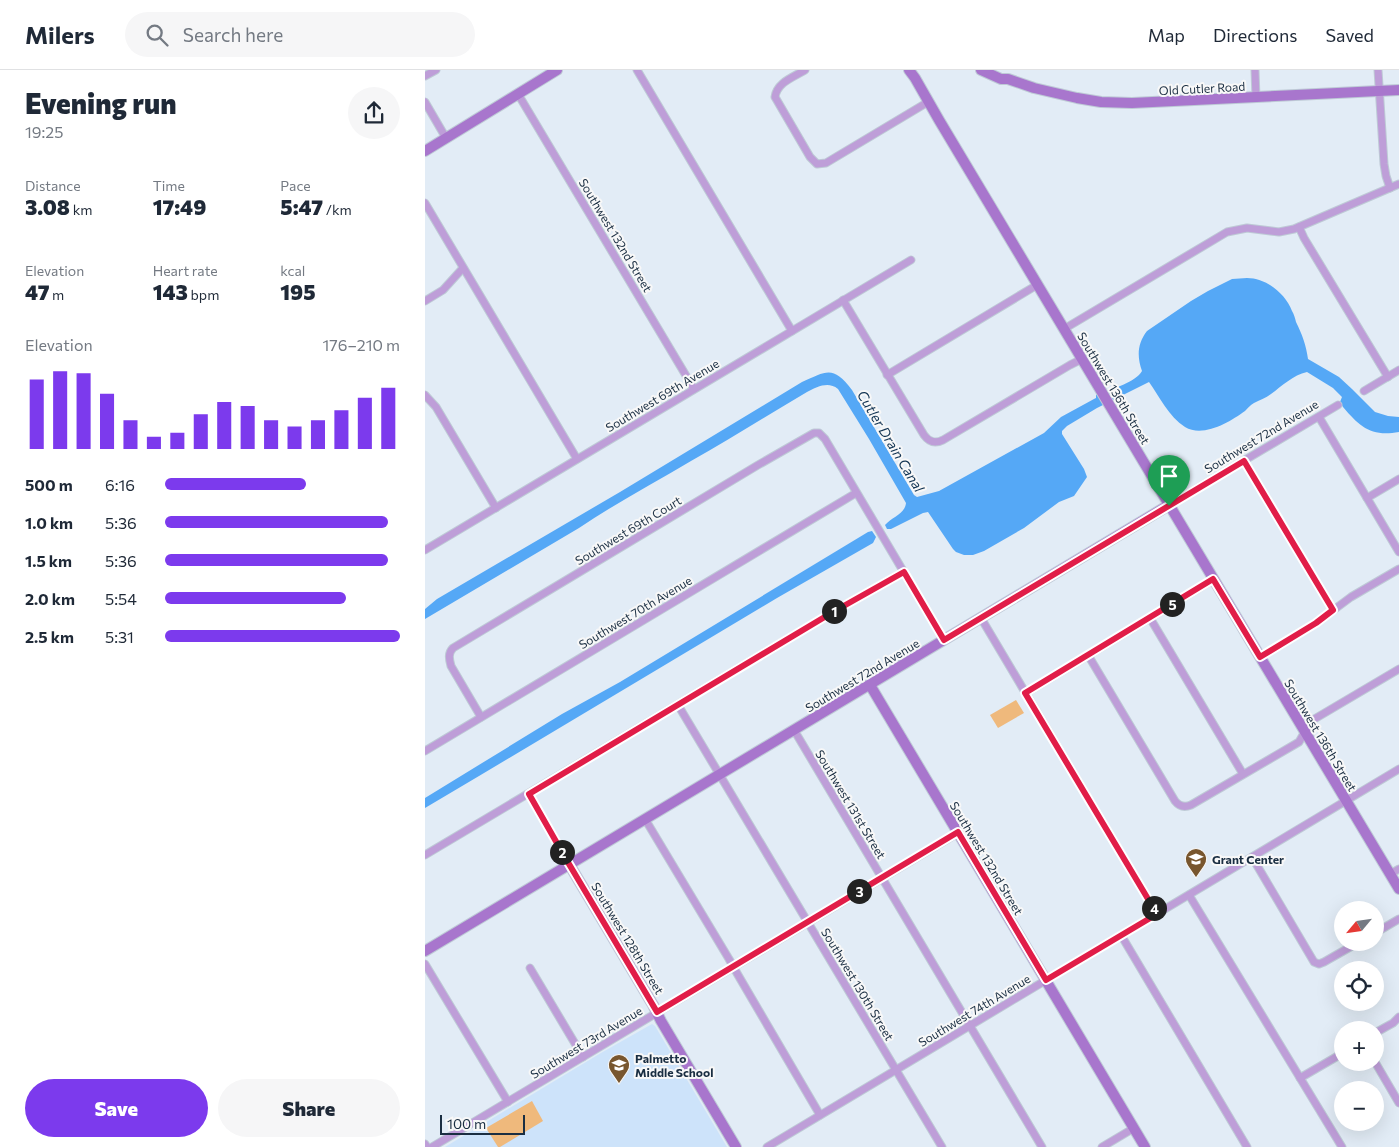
<!DOCTYPE html>
<html lang="en">
<head>
<meta charset="utf-8">
<style>
	body { margin:0; font-family:Commissioner,sans-serif; background:#f6f6f7; color:#1f2937; height:100vh; display:flex; flex-direction:column; font-size:19px; white-space:nowrap }
	* { box-sizing:border-box; margin:0 }
	p { font-size:16px; color:#747a83 }
	.icon { flex:none; width:28px; height:28px; fill:none; stroke:currentColor; stroke-width:2; stroke-linecap:round; stroke-linejoin:round }
	.map { position:relative; flex:1; overflow:hidden }
	.drawer { display:flex; flex-direction:column; background:#fff; width:425px }
	.drawer>* { flex:none }
	.needle { width:32px; rotate:241deg }
	.tools { position:absolute; left:909px; top:831px; display:grid; gap:10px }
	.tools a { display:grid; place-items:center; width:50px; height:50px; border-radius:50%; background:#fff; box-shadow:0 5px 20px #0002; font-size:25px }
	.scale { position:absolute; left:15px; bottom:12px; width:85px; box-sizing:border-box; padding-left:5px; border:2px solid #1a2e42; border-top:0; font-size:14px; line-height:18px; white-space:nowrap; color:#1a2e42; -webkit-text-stroke:4px #f8f8f8; paint-order:stroke }
	.pin { position:absolute; display:grid; place-items:center; width:42px; height:42px; color:#fff; margin:-51px -21px; border-radius:50% 50% 50% 0; rotate:-45deg; box-shadow:0 0 5px #0007 }
	.pin .icon { rotate:45deg }
	.km { position:absolute; width:25px; height:25px; margin:-12px; border-radius:50%; background:#222; color:#fff; font-size:14px; line-height:25px; text-align:center }
	.round { display:grid; place-items:center; flex:none; width:52px; height:52px; border-radius:26px; background:#f6f6f7 }
	.summary { display:flex; align-items:center; justify-content:space-between; height:85px; padding:0 25px }
	h1 { font-size:28px; font-weight:800; line-height:38px }
	.metrics { display:grid; grid-template-columns:repeat(3,1fr); gap:8px; height:85px; padding:5px 25px }
	.metrics div { display:grid; align-content:center }
	.metrics b { font-size:21px; font-weight:800 }
	.metrics small { font-size:14px; font-weight:400 }
	.metrics p { font-size:14px }
	.chart { height:140px; padding:10px 25px }
	.chart p { display:flex; justify-content:space-between }
	.chart svg { width:100%; height:90px; margin-top:5px; stroke:#7c3aed; stroke-width:6 }
	.action { display:flex; gap:10px; margin-top:auto; padding:10px 25px }
	.action a { flex:1; height:58px; border-radius:30px; background:#7c3aed; color:#fff; font-size:20px; font-weight:800; line-height:58px; text-align:center }
	.action a+a { background:#f6f6f7; color:#1f2937 }
	ul { padding:0 25px; list-style:none; font-size:16px }
	li { display:grid; grid-template-columns:80px 60px 1fr; align-items:center; height:38px }
	li i { height:12px; border-radius:6px; background:#7c3aed }
	header { display:flex; align-items:center; gap:30px; box-sizing:border-box; height:70px; padding:0 25px; background:#fff; border-bottom:1px solid #e0e1e3 }
	header strong { font-size:24px }
	nav { display:flex; gap:28px; margin-inline-start:auto; font-size:18px }
	.search { width:350px; height:45px; background:#f6f6f7; display:flex; align-items:center; gap:12px; box-sizing:border-box; padding:0 18px; border-radius:28px; color:#747a83; font-size:19px }
	main { display:flex; flex:1; min-height:0 }
	.map>svg:first-child { display:block }
</style>
</head>
<body>
<header>
<strong>Milers</strong>
<div class="search"><svg class="icon" aria-label="search" viewBox="0 0 24 24"><circle cx="10" cy="10" r="6"/><path d="M15 15l6 6"/></svg>Search here</div>
<nav><a>Map</a><a>Directions</a><a>Saved</a></nav>
</header>
<main>
<section class="drawer">
<div class="summary"><div><h1>Evening run</h1><p>19:25</p></div><a class="round"><svg class="icon" aria-label="share" viewBox="0 0 24 24"><path d="M12 15V3M7 8l5-5 5 5M5 13v7h14v-7"/></svg></a></div>
<div class="metrics">
<div><p>Distance</p><b>3.08<small> km</small></b></div>
<div><p>Time</p><b>17:49</b></div>
<div><p>Pace</p><b>5:47<small> /km</small></b></div>
</div>
<div class="metrics">
<div><p>Elevation</p><b>47<small> m</small></b></div>
<div><p>Heart rate</p><b>143<small> bpm</small></b></div>
<div><p>kcal</p><b>195</b></div>
</div>
<div class="chart"><p><span>Elevation</span>176–210 m</p>
<svg viewBox="0 0 160 44" preserveAspectRatio="none"><path d="M5 44V10M15 44V6M25 44V7M35 44V17M45 44V30M55 44V38M65 44V36M75 44V27M85 44V21M95 44V23M105 44V30M115 44V33M125 44V30M135 44V25M145 44V19M155 44V14"/></svg>
</div>
<ul>
<li><b>500 m</b>6:16<i style="width:60%"></i></li>
<li><b>1.0 km</b>5:36<i style="width:95%"></i></li>
<li><b>1.5 km</b>5:36<i style="width:95%"></i></li>
<li><b>2.0 km</b>5:54<i style="width:77%"></i></li>
<li><b>2.5 km</b>5:31<i style="width:100%"></i></li>
</ul>
<div class="action"><a>Save</a><a>Share</a></div>
</section>
<div class="map">
<svg width="974" height="1077" viewBox="0 0 974 1077">
	<rect width="100%" height="100%" fill="#e2ecf6"/>
	<path fill="#cde3fa" d="M227 954 230 956 302 1077H20L176 983Z"/>
	<g fill="#efb97c">
		<path d="M591 630 599 643 573 658 565 645Z"/>
		<path d="M107 1031 118 1051 75 1077H73L61 1058Z"/>
	</g>
	<g fill="#55a8f6">
		<path d="M822 208C841 208 860 223 867 241 869 244 870 248 871 252 877 264 881 275 883 289L914 307 927 319 950 342 963 346 974 347V362C946 367 935 357 918 337L915 332 917 327 908 318 882 302C868 305 857 316 846 324 841 328 834 330 829 333 825 335 823 338 820 341 805 352 778 368 760 357 744 347 734 326 724 312L672 338 642 356 637 361V364L659 399 662 407 649 426 634 432 599 458 559 481 548 485H539L531 482 528 479 503 442 498 443 466 459H462L460 455C467 447 480 444 481 433L444 369 413 319C403 311 392 317 382 322 343 345 305 369 266 391 229 413 191 433 154 458L0 549V539L12 529 195 422 377 312C402 301 408 295 427 320L489 425 492 427 514 421 619 363 636 347 669 329 671 328V325L675 323C687 319 711 312 717 301 712 287 712 274 722 261L766 231 783 221 807 209Z"/>
		<path d="M447 461 451 467 448 473 352 528 54 706 0 738V728L137 644 195 612 443 462Z"/>
	</g>
	<g fill="none" stroke-linecap="round" stroke-linejoin="round">
		<g stroke="#becad6" stroke-width="9">
			<g id="street">
				<path d="M212 0 367 261"/>
				<path d="M380 0C369 7 352 12 350 27L385 87 392 94 401 93 503 32"/>
				<path d="M830 0 831 28"/>
				<path d="M953 0 959 94 961 106 965 118"/>
				<path d="M0 6 11 0"/>
				<path d="M93 24 269 319"/>
				<path d="M0 32 21 68"/>
				<path d="M0 133 152 389"/>
				<path d="M874 157 879 168 963 307"/>
				<path d="M418 230 499 365C504 372 510 374 518 370L645 295 657 289"/>
				<path d="M0 231 18 220 38 198"/>
				<path d="M639 259 802 162 822 158 854 162 869 159 974 114"/>
				<path d="M462 305 612 215"/>
				<path d="M939 321 974 300"/>
				<path d="M0 325 11 337 71 438"/>
				<path d="M894 347 974 482"/>
				<path d="M819 391 908 540"/>
				<path d="M942 428 974 409"/>
				<path d="M744 435 913 335"/>
				<path d="M0 480 486 190"/>
				<path d="M556 548 732 844"/>
				<path d="M725 548 818 704"/>
				<path d="M663 585 750 731C754 736 759 738 766 735L874 672 886 651 974 599"/>
				<path d="M835 587 891 553 926 527 974 499"/>
				<path d="M601 623 789 509"/>
				<path d="M253 635 517 1077"/>
				<path d="M56 647 26 596C24 589 23 583 28 578L333 395 389 363H394L400 369 519 570"/>
				<path d="M369 660 617 1077"/>
				<path d="M0 681 431 423"/>
				<path d="M104 724 144 794"/>
				<path d="M220 749 304 889 313 905 395 1045"/>
				<path d="M0 785 408 542 479 502"/>
				<path d="M827 787 889 892 894 894 899 892 934 872"/>
				<path d="M965 804 974 799"/>
				<path d="M764 825 917 1077"/>
				<path d="M950 863 974 849"/>
				<path d="M696 865 822 1077"/>
				<path d="M0 894 83 1032"/>
				<path d="M105 898 158 987"/>
				<path d="M950 963 968 953 974 947"/>
				<path d="M950 992 974 1033"/>
				<path d="M875 1008 918 983"/>
				<path d="M0 1074 2 1077"/>
				<path d="M7 1077 533 763"/>
				<path d="M342 1077 974 699"/>
				<path d="M677 1077 709 1058"/>
			</g>
		</g>
		<g stroke="#becad6" stroke-width="12">
			<g id="secondary">
				<path d="M484 0 490 8 514 50 974 819"/>
				<path d="M556 0 576 9H583L609 18 652 28 676 32 707 33 974 20"/>
				<path d="M0 81 132 0"/>
				<path d="M445 615 720 1077"/>
				<path d="M144 794 228 935 236 951 311 1077"/>
				<path d="M0 881 744 435"/>
			</g>
		</g>
		<use href="#street" stroke="#be9ed8" stroke-width="7"/>
		<use href="#secondary" stroke="#a876cd" stroke-width="10"/>
	</g>
	<g fill="none" stroke-linecap="round" stroke-linejoin="round">
		<g stroke="#fff" stroke-width="10">
			<path id="route" d="M819 391 908 540 891 553 835 587 788 509 600 623 732 844 621 910 533 762 232 942 141 789 104 724 408 542 479 502 519 570Z"/>
		</g>
		<use href="#route" stroke="#e11d48" stroke-width="6"/>
	</g>
	<defs>
		<g id="school-pin" transform="scale(1.125)"><path d="M0 17L-7.5 6A9.5 9.5 0 1 1 7.5 6Z" fill="#78562e" stroke="#f8f8f8"/><path d="M0-5L7-2L0 1L-7-2ZM-4 1L0 2.5L4 1V4Q0 6-4 4Z" fill="#fff"/></g>
	</defs>
	<g fill-rule="evenodd">
		<use href="#school-pin" x="771" y="789"/>
		<use href="#school-pin" x="194" y="995"/>
	</g>
	<g text-anchor="middle" dominant-baseline="central" stroke-width="4" stroke-linejoin="round" paint-order="stroke">
		<g font-size="12" fill="#1a2e42" stroke="#f8f8f8">
			<text transform="translate(777 18) rotate(-3)">Old Cutler Road</text>
			<text transform="translate(191 165) rotate(59)">Southwest 132nd Street</text>
			<text transform="translate(689 318) rotate(59)">Southwest 136th Street</text>
			<text transform="translate(237 325) rotate(-31)">Southwest 69th Avenue</text>
			<text transform="translate(836 366) rotate(-31)">Southwest 72nd Avenue</text>
			<text transform="translate(203 460) rotate(-31)">Southwest 69th Court</text>
			<text transform="translate(210 542) rotate(-31)">Southwest 70th Avenue</text>
			<text transform="translate(437 605) rotate(-31)">Southwest 72nd Avenue</text>
			<text transform="translate(896 665) rotate(59)">Southwest 136th Street</text>
			<text transform="translate(426 734) rotate(59)">Southwest 131st Street</text>
			<text transform="translate(562 788) rotate(59)">Southwest 132nd Street</text>
			<text transform="translate(203 868) rotate(59)">Southwest 128th Street</text>
			<text transform="translate(433 914) rotate(59)">Southwest 130th Street</text>
			<text transform="translate(549 940) rotate(-31)">Southwest 74th Avenue</text>
			<text transform="translate(161 972) rotate(-31)">Southwest 73rd Avenue</text>
		</g>
		<g font-size="12" font-weight="bold" fill="#1a2e42" stroke="#f8f8f8" text-anchor="start">
			<text x="787" y="789">Grant Center</text>
			<text x="210" y="988">Palmetto<tspan x="210" dy="14">Middle School</tspan></text>
		</g>
		<g font-size="14" font-style="italic" fill="#123453" stroke="#f8f8f8">
			<text transform="translate(466 371) rotate(59)">Cutler Drain Canal</text>
		</g>
	</g>
</svg>
<div class="tools">
<a><svg class="needle" viewBox="-14 -14 28 28"><path d="M0-13l5 13h-10z" fill="#e53935"/><path d="M0 13l5-13h-10z" fill="#747a83"/></svg></a>
<a><svg class="icon" aria-label="locate" viewBox="0 0 24 24"><circle cx="12" cy="12" r="6"/><path d="M12 2v4M12 18v4M2 12h4M18 12h4"/></svg></a>
<a>+</a>
<a>−</a>
</div>
<div class="scale">100 m</div>
<div class="pin" style="left:744px;top:436px;background:#1e9e55"><svg class="icon" aria-label="arrive" viewBox="0 0 24 24"><path d="M6 21V4h12l-3 4 3 4H6"/></svg></div>
<b class="km" style="left:409px;top:541px">1</b>
<b class="km" style="left:137px;top:782px">2</b>
<b class="km" style="left:434px;top:821px">3</b>
<b class="km" style="left:729px;top:838px">4</b>
<b class="km" style="left:747px;top:534px">5</b>
</div>
</main>
</body>
</html>
